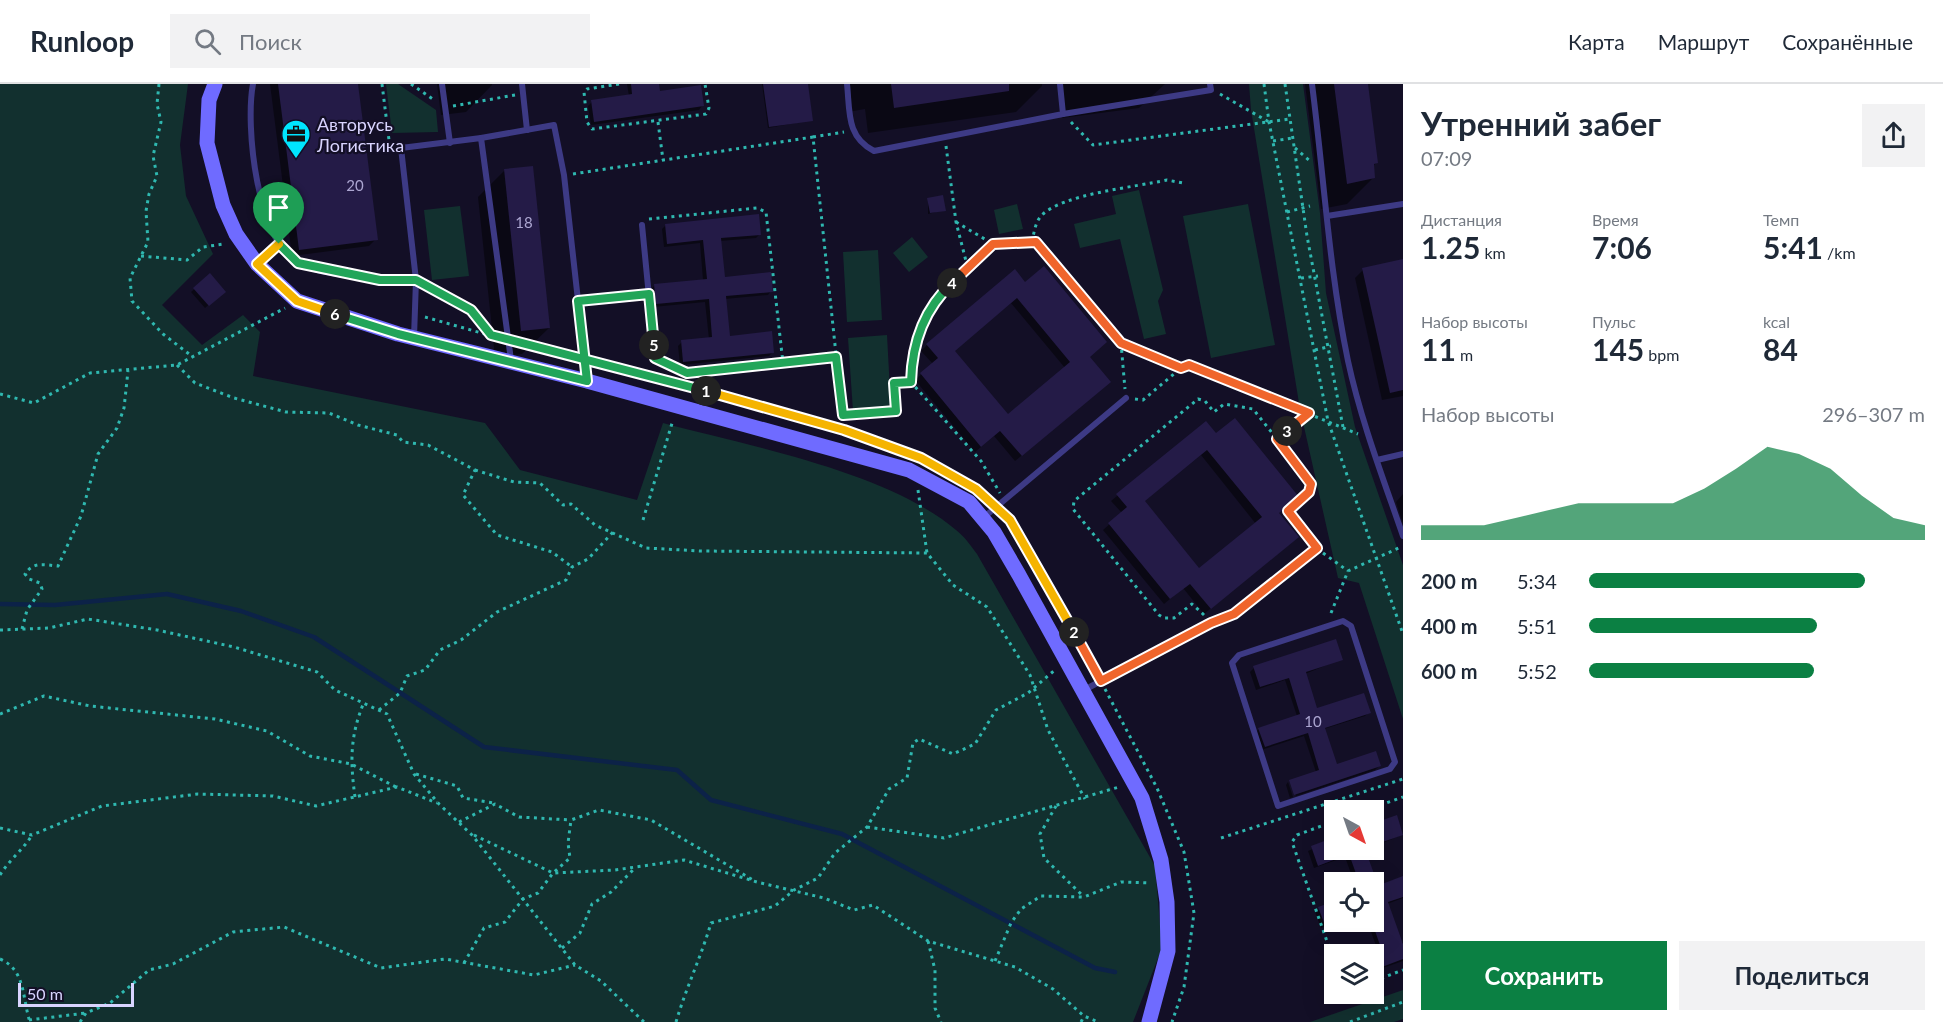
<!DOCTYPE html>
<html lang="ru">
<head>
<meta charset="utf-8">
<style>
	body { margin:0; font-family:Lato,sans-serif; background:#f2f2f3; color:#1f2937; height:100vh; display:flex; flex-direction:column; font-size:22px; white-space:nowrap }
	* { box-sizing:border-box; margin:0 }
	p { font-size:20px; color:#747a83 }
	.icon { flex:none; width:33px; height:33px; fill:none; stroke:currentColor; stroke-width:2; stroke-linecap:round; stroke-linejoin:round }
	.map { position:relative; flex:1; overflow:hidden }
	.details { display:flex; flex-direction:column; background:#fff; width:540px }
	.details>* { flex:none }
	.needle { width:39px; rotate:140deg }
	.buttons { position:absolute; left:1324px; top:716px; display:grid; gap:12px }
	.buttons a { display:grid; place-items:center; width:60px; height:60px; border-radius:0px; background:#fff; box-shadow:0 6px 24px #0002; font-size:30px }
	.scale { position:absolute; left:18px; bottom:15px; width:116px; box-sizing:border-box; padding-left:6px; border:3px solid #d9d4ff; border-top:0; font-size:16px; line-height:21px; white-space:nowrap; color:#d9d4ff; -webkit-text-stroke:4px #130f26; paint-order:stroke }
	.pin { position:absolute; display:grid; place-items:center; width:51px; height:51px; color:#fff; margin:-62px -26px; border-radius:50% 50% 50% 0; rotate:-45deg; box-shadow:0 0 6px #0007 }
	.pin .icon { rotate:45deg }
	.km { position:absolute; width:30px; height:30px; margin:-15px; border-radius:50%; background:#222; color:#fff; font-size:16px; line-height:30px; text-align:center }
	.round { display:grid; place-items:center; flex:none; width:63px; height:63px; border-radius:0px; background:#f2f2f3 }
	.head { display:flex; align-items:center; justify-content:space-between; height:102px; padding:0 18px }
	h1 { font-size:33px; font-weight:700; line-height:45px }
	.stats { display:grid; grid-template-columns:repeat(3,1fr); gap:9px; height:102px; padding:6px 18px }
	.stats div { display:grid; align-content:center }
	.stats b { font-size:30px; font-weight:700 }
	.stats small { font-size:16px; font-weight:400 }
	.stats p { font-size:16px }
	.chart { height:168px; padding:12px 18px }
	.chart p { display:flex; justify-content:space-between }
	.chart svg { width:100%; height:108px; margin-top:6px; fill:#0b8043; opacity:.7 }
	.primary-button { display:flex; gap:12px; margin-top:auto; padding:12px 18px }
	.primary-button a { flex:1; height:69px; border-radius:0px; background:#0b8043; color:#fff; font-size:24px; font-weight:700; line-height:69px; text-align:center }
	.primary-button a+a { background:#f2f2f3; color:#1f2937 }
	ul { padding:0 18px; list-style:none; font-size:20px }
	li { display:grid; grid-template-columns:96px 72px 1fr; align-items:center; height:45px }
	li i { height:15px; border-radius:8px; background:#0b8043 }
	header { display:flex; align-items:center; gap:36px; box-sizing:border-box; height:84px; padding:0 30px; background:#fff; border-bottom:2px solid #e0e1e3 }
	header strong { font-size:28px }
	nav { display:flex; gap:33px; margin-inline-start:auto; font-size:21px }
	.search { width:420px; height:54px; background:#f2f2f3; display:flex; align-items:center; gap:15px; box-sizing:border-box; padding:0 21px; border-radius:0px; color:#747a83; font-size:22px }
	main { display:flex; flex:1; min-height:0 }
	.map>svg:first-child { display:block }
</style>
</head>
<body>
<header>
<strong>Runloop</strong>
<div class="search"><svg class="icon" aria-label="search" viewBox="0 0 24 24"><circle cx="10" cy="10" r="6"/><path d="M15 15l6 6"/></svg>Поиск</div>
<nav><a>Карта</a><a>Маршрут</a><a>Сохранённые</a></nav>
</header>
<main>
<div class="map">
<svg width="1403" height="938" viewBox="0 0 1403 938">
	<rect width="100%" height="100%" fill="#130f26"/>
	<g fill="#12302f">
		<path d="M0 0H188L180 61 186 112 213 170 162 221 202 261 243 231 260 248 253 292 485 339 520 386 637 416 663 339C749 362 888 388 956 446 964 452 971 462 977 470L1155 782 1162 864 1133 938H0Z"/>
		<path d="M386 0H398L436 26 438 48 392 49Z"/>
		<path d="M1249 0H1303L1320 129 1326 209 1355 343 1403 481V635L1359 499 1338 494 1300 325 1251 26Z"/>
		<path d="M1139 106 1163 206 1158 217 1166 250 1144 255 1120 155 1080 164 1074 140 1116 130 1112 112Z"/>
		<path d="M1017 120 1023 145 999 150 994 126Z"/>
		<path d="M1248 120 1275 261 1211 274 1183 132Z"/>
		<path d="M460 122 469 192 432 196 424 126Z"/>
		<path d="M912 153 928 173 909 188 893 169Z"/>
		<path d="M878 166 882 236 847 238 843 168Z"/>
		<path d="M887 251 891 325 853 327 848 254Z"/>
		<path d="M1403 906V935L1394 938H1310Z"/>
	</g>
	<g fill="#0007" fill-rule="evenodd">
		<path d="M270 0H356L376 155 369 162 292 172Z"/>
		<path d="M437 0H492V1L466 28 441 31Z"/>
		<path d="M627 0H657L658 8 702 22 699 26 591 41 588 22 592 18 629 12Z"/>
		<path d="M762 0H807L812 36 768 44Z"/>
		<path d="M849 0H1042V2L1016 28 868 49 865 25 848 28Z"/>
		<path d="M1062 0H1165L1139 24 1062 34 1058 4Z"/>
		<path d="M1305 0H1367L1377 78 1372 83 1373 94 1347 120 1321 125Z"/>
		<path d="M505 86 549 244 522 270 495 273 478 113Z"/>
		<path d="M928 115 944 126 928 130Z"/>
		<path d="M666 141 760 150 756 154 720 157 723 194 771 207 768 211 725 215 729 253 773 268 769 272 680 281 678 262 682 258 709 255 705 218 653 223 651 205 655 201 703 196 700 159 664 163 662 145Z"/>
		<path d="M1403 177V312L1382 316 1355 194 1363 186Z"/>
		<path d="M210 191 220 211 205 224 191 208Z"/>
		<path d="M1025 200 1088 273 1103 304 1015 377 994 352 975 368 915 296 933 280 921 267 927 261ZM1011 219 1065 284 1008 332 953 267Z"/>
		<path d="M1205 339 1278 429 1291 459 1204 530 1183 504 1164 520 1103 446 1122 429 1111 417ZM1201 371 1256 440 1199 486 1143 418Z"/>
		<path d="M1403 410V440L1396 418Z"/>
		<path d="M1341 575 1305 590 1316 626 1369 628 1365 632 1324 645 1336 682H1379L1375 686 1296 712 1291 697 1316 688 1304 652 1261 666 1255 649 1259 645 1297 632 1285 596 1256 606 1250 588 1254 584Z"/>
		<path d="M1288 698 1293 713 1290 714 1286 701Z"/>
		<path d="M1374 741 1403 750 1374 763Z"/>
		<path d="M1335 755V765H1368L1364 766 1377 803 1403 794V814L1387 820 1401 858H1403V877L1374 887V870H1369L1378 867 1367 837H1374V798H1354L1345 773 1314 784 1308 767Z"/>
		<path d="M1335 818V837H1340L1321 844 1315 828Z"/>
	</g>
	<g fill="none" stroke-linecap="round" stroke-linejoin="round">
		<path stroke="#0c2248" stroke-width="4.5" d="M0 520 55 521 167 510 241 527 314 553 484 663 677 686 711 716 842 750 1095 884 1115 888"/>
	</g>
	<g fill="#241b47" fill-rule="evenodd">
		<path d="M278 0H358L378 156 299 166Z"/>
		<path d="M631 0H659L660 7 701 1 704 22 594 38 591 16 632 10Z"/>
		<path d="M763 0H808L813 37 769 43Z"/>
		<path d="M891 0H1009V7L894 24Z"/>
		<path d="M1334 0H1368L1378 79 1374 80 1375 94 1347 100Z"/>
		<path d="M533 82 550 244 521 247 504 85Z"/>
		<path d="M943 111 946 127 930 129 927 114Z"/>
		<path d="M759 130 761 151 721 154 725 193 771 188 773 208 726 212 730 252 772 247 774 269 683 278 681 256 712 253 709 215 656 220 654 200 707 195 703 156 667 160 665 140Z"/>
		<path d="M1403 175V306L1390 309 1362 184Z"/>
		<path d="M1044 182 1107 258 1090 273 1111 298 1022 372 1000 347 981 363 920 289 938 274 926 260 1015 185 1025 198ZM1017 214 1070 278 1008 330 955 267Z"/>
		<path d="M210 189 226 208 209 222 193 204Z"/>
		<path d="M1235 334 1299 413 1279 429 1299 453 1211 525 1190 500 1170 515 1108 439 1127 423 1116 410 1206 337 1216 349ZM1207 366 1262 433 1199 484 1145 417Z"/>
		<path d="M1336 555 1343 576 1306 588 1317 624 1364 609 1371 629 1325 644 1337 680 1376 667 1381 682 1294 711 1289 696 1319 686 1308 649 1265 663 1258 644 1300 630 1289 594 1260 603 1253 582Z"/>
		<path d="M1397 731 1403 751 1374 761V739Z"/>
		<path d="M1335 753V765H1365L1377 798H1359L1349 770 1318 782 1311 762Z"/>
		<path d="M1403 792V813L1388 818 1403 860V875L1374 886V866L1381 864 1374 844V803Z"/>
		<path d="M1335 817V837L1325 841 1318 823Z"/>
	</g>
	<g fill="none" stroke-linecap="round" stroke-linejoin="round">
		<g stroke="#2fb8b0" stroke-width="3" stroke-dasharray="3 4.5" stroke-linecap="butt">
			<path d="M159 0 157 20 161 38 153 72 157 92 149 110 146 127 148 158 130 194 132 217 163 250 193 273"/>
			<path d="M382 0 389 56 392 58"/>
			<path d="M411 0 434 16"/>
			<path d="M619 0 587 5 584 8 587 38 592 45 706 30 709 24 705 0"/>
			<path d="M1264 0 1269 38 1328 337 1403 550"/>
			<path d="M1285 0 1307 152 1343 343"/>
			<path d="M1220 10 1269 38"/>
			<path d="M453 22 515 11"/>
			<path d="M658 38 663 76"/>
			<path d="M1071 38 1093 61 1290 35"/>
			<path d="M813 53 844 48"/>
			<path d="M1273 57 1293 54"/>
			<path d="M946 62 956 138 968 185"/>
			<path d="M1295 64 1310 77"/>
			<path d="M573 90 813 53 844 346"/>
			<path d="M1287 128 1310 122"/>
			<path d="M649 135 757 124 766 128 783 279 687 289 662 277"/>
			<path d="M956 138 993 160 1036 158 1121 259 1125 305"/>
			<path d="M1032 158C1034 149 1035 139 1041 132 1061 110 1136 103 1167 96L1183 99"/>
			<path d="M993 160C948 203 913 232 911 298L981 377 1000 409"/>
			<path d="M141 172 187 176 203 163 224 160"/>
			<path d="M1301 194 1318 192"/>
			<path d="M425 201 471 226 490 250"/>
			<path d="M425 233 499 254"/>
			<path d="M517 258 575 271"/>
			<path d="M1122 259 1181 284"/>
			<path d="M1315 266 1331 262"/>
			<path d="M593 276 844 346 901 366"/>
			<path d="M783 279 836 273"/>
			<path d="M177 281 195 299 234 314 286 328 329 329 358 341 397 351 403 358 428 361 475 386 463 411 497 451 552 468 572 483"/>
			<path d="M0 310 34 319 90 289 177 281 285 224"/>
			<path d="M1135 315 1143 316 1181 284 1189 281 1358 350"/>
			<path d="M1309 329 1277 355 1311 400 1309 408 1288 427 1310 456"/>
			<path d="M842 331 896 327 894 299 911 298"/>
			<path d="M475 386 514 398 540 399 563 421 571 420 595 441 646 464 700 467 927 469"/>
			<path d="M918 406 927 469 953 501 987 523 1030 591 1048 646 1085 715"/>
			<path d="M1003 429 1010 436 1097 588"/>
			<path d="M643 436 673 336"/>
			<path d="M1323 469 1348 487"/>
			<path d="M1331 529 1348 487 1401 463"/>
			<path d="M1204 531 1192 520 1174 534H1164L1159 531 1073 425 1074 417 1198 315 1205 317 1214 328 1224 320 1253 325 1277 355"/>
			<path d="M22 545 27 526 42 505 40 499 29 495 25 490C34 477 44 481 58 482L81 432 98 370 117 344 124 324 128 287"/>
			<path d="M0 546 49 544 88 535 157 546 234 563 317 588 335 606 387 630 414 690 439 720 472 751 575 881 601 897 644 938"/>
			<path d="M1105 605 1157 704 1184 768 1194 829 1184 903 1172 938"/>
			<path d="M379 626 400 609 407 592 425 586 440 566 461 556 497 528 566 496 572 483 588 475 613 448"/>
			<path d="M0 630 44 612 90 622 215 635 267 647 310 672 351 680 396 703"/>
			<path d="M416 690 457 702 463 714 494 719"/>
			<path d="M355 713C350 677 350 652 364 618"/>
			<path d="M1056 722 1040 750 1044 774 1082 811"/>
			<path d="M1366 726 1403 713"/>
			<path d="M1335 737 1297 751 1292 758 1335 880"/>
			<path d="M459 738 495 720 519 733 571 736"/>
			<path d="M867 743 944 754 1119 703"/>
			<path d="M0 744 32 751 102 722 198 710 273 712 316 722 397 703 437 719"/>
			<path d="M474 751 553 789 615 786 684 776 757 798 824 814 854 826 873 821 928 857 1015 883 1053 905 1084 932 1098 938"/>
			<path d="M1221 754 1403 695"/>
			<path d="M0 791C9 776 23 766 32 751"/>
			<path d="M928 857 935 886V924L941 938"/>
			<path d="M562 864 580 849 592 820 611 808 634 785"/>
			<path d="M0 875C26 886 22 914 30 938"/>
			<path d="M995 877 1011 839 1021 825 1041 812 1084 813 1121 798 1150 799"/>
			<path d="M464 879 484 844 505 838 523 815 538 809 553 789 570 774 568 759 571 736 599 726 651 736 753 796"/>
			<path d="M1374 897 1403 886"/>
			<path d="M29 936 86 929"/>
			<path d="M80 938 86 929 110 919 149 886 173 880 233 848 284 843 381 884 445 875 534 891 575 881"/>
			<path d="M676 938C686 904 701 873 711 839L775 822 794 806 818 794 835 769 867 743 889 705 907 694 913 659 919 655 953 670 975 660 996 626 1028 609 1056 585"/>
			<path d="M1081 938 1084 932"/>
			<path d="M1350 938 1403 918"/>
		</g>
		<g stroke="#3d3a85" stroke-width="6">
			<path d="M253 0C245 42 257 157 298 179 322 192 388 196 416 196L414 253"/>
			<path d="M442 0 450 59"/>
			<path d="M522 0 527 46"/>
			<path d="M847 0C850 27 846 53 874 67L1063 30 1060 0"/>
			<path d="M1312 0C1324 93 1329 186 1348 277 1361 337 1383 394 1403 452"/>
			<path d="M1063 30 1211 6 1210 0"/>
			<path d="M481 54 554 41 564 91 587 297"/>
			<path d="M1327 132 1403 120"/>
			<path d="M642 141 655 274"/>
			<path d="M257 180 279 160"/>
			<path d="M416 196 401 64 481 54 511 276"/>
			<path d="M578 217 649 210"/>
			<path d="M1377 376 1403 370"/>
			<path d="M983 434 1126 314"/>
			<path d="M1343 537 1351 542 1395 678 1390 685 1278 722 1232 579 1239 571Z"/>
			<path d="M1084 606 1211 539 1234 530 1316 464"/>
		</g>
		<path stroke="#6f6bff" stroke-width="15" d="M215 0 209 16 207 59 223 121 236 150 257 180 297 217 398 250 587 297 909 386 969 418 994 448 1019 491 1142 714 1161 776 1167 818 1168 867 1149 938"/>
	</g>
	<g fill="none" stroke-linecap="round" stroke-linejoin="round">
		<g stroke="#fff" stroke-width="12">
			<path id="split-1" d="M279 160 298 179 380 196H416L471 226 491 251 706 307"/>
		</g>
		<g stroke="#fff" stroke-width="12">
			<path id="split-2" d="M706 307 844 346 921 374 976 405 1010 436 1074 548"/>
		</g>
		<g stroke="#fff" stroke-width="12">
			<path id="split-3" d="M1074 548 1101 597 1211 539 1234 530 1317 464 1288 427 1309 408 1311 400 1277 355 1287 347"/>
		</g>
		<g stroke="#fff" stroke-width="12">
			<path id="split-4" d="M952 199 993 160 1036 158 1121 259 1181 284 1189 281 1309 329 1287 347"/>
		</g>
		<g stroke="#fff" stroke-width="12">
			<path id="split-5" d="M654 261 655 274 687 289 836 273 843 331 896 327 894 299 911 298C912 261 924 225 952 199"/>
		</g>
		<g stroke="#fff" stroke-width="12">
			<path id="split-6" d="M335 230 398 250 587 297 578 217 649 210 654 261"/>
		</g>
		<g stroke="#fff" stroke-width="12">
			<path id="split-7" d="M279 160 257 180 297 217 335 230"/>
		</g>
		<use href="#split-1" stroke="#22a559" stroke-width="8"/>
		<use href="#split-2" stroke="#f5b400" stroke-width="8"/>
		<use href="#split-3" stroke="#f0652b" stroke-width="8"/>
		<use href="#split-4" stroke="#f0652b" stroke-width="8"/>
		<use href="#split-5" stroke="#22a559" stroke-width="8"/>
		<use href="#split-6" stroke="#22a559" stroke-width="8"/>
		<use href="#split-7" stroke="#f5b400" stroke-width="8"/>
	</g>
	<defs>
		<g id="office-pin" transform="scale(1.5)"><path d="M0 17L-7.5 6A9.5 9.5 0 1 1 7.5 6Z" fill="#00e5ff" stroke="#130f26"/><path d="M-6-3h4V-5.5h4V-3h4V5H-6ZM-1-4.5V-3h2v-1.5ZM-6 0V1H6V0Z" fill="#111"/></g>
	</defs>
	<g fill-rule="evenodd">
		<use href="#office-pin" x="296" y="50"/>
	</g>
	<g text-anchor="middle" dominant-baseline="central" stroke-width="4.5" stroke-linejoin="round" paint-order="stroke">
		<g font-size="15" fill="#aca6d1">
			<text x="355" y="101">20</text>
			<text x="524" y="138">18</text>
			<text x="1313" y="637">10</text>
		</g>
		<g font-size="18" fill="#d9d4ff" stroke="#130f26" text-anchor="start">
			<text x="317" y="40">Авторусь<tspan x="317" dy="21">Логистика</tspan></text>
		</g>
	</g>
</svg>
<div class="buttons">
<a><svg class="needle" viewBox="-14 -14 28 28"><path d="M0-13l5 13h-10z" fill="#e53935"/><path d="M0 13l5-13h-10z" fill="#747a83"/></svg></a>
<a><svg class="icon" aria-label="locate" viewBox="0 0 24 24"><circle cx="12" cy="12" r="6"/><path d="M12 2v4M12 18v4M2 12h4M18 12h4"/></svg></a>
<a><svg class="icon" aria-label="layers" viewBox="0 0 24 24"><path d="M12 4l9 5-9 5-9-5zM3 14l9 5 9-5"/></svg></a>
</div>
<div class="scale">50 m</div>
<div class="pin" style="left:279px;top:160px;background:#1e9e55"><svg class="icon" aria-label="arrive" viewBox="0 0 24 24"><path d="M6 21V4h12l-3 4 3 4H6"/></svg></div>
<b class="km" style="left:706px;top:307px">1</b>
<b class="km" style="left:1074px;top:548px">2</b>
<b class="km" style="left:1287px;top:347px">3</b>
<b class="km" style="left:952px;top:199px">4</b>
<b class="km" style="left:654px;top:261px">5</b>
<b class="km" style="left:335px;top:230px">6</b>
</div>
<section class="details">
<div class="head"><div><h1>Утренний забег</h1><p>07:09</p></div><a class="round"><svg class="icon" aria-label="share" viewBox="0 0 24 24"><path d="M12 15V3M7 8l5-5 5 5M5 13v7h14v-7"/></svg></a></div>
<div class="stats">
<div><p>Дистанция</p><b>1.25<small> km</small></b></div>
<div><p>Время</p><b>7:06</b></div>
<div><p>Темп</p><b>5:41<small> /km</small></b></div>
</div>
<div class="stats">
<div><p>Набор высоты</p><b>11<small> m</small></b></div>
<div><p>Пульс</p><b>145<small> bpm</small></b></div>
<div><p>kcal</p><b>84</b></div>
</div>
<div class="chart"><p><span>Набор высоты</span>296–307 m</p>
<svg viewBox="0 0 160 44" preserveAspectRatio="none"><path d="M0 44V38L10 38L20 38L30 35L40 32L50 29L60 29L70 29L80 29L90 23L100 15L110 6L120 9L130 15L140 26L150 35L160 38V44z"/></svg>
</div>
<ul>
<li><b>200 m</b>5:34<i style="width:82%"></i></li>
<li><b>400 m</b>5:51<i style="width:68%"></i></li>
<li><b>600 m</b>5:52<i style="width:67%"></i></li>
</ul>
<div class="primary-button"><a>Сохранить</a><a>Поделиться</a></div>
</section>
</main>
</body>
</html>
